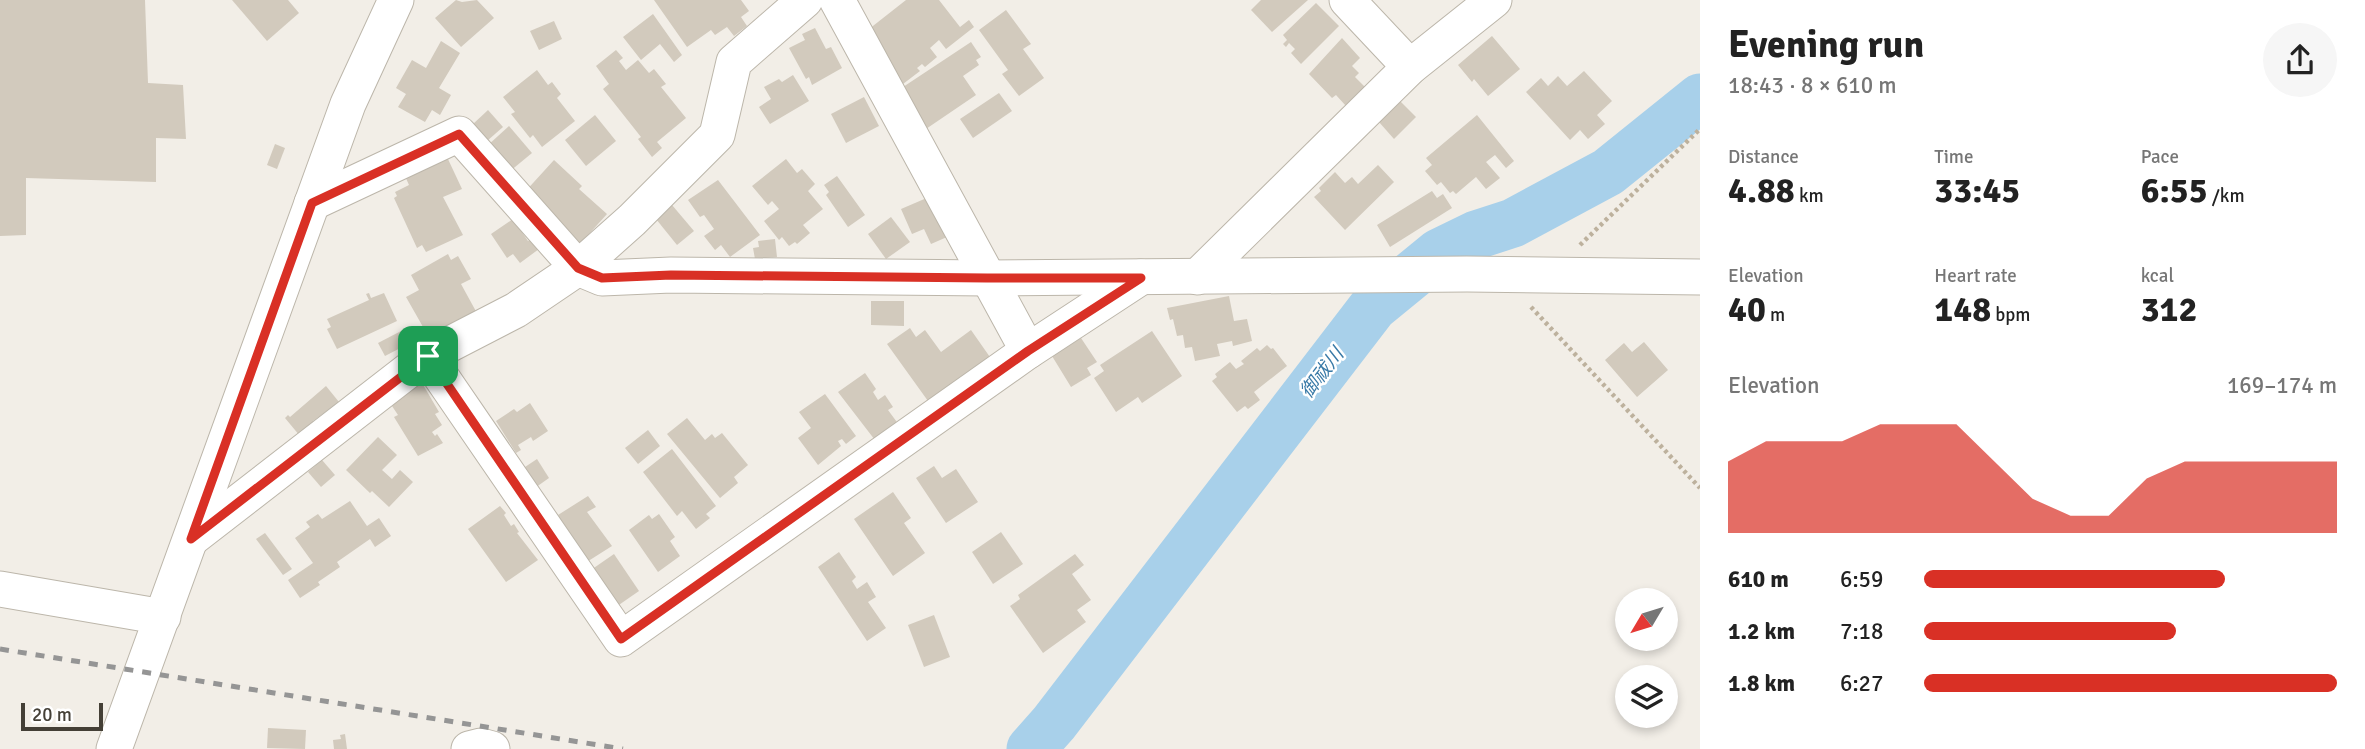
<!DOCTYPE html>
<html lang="en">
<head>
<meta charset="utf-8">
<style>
	body { margin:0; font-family:Signika,"Noto Sans JP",sans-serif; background:#f6f6f6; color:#222; height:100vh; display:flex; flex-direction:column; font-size:26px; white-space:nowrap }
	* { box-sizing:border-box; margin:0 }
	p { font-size:23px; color:#767676 }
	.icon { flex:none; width:38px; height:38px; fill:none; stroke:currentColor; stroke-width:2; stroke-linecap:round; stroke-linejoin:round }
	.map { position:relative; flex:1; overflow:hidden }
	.drawer { display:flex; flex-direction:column; background:#fff; width:665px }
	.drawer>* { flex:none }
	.needle { width:46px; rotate:232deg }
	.controls { position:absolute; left:1615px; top:588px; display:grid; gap:14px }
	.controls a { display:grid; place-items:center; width:63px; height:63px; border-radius:50%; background:#fff; box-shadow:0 4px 10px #0003; font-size:35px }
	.scale { position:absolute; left:21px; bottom:18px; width:82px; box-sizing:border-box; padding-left:7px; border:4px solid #443f36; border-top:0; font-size:19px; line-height:24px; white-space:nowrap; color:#443f36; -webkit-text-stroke:5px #fff; paint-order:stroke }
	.pin { position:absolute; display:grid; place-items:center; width:60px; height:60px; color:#fff; margin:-30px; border-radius:14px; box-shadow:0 4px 10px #0006 }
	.round { display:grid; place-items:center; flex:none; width:74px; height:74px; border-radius:37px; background:#f6f6f6 }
	.overview { display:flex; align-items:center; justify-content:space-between; height:119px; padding:0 28px }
	h1 { font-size:38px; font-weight:700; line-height:52px }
	.stats { display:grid; grid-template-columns:repeat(3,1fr); gap:10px; height:119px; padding:7px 28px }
	.stats div { display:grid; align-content:center }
	.stats b { font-size:35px; font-weight:700 }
	.stats small { font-size:19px; font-weight:400 }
	.stats p { font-size:19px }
	.chart { height:196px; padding:14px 28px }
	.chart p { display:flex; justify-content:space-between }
	.chart svg { width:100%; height:126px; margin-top:7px; fill:#d93025; opacity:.7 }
	ul { padding:0 28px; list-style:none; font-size:23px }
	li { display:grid; grid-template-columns:112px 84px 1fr; align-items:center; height:52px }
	li i { height:18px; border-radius:9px; background:#d93025 }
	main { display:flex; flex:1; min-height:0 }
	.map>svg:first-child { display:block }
</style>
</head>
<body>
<main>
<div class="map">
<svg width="1700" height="749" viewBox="0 0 1700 749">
	<rect width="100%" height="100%" fill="#f2eee7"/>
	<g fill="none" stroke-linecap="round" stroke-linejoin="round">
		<path stroke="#a8d0ea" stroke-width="49" d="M1031 749 1054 723 1373 307 1439 253 1476 235 1513 223 1608 172 1700 98"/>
	</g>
	<g fill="#d2cabd">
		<path d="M0 0H145L148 83 183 85 186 139 156 138V182L26 178V235L0 236Z"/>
		<path d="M232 0H288L299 13 267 41Z"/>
		<path d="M456 0 462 2 477 0 494 18 461 47 435 18Z"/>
		<path d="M654 0H741L749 11 741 17 747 26 734 36 727 27 715 35 711 30 687 47Z"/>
		<path d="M906 0H939L960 27 969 20 974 27 946 49 939 40 930 48 937 57 925 67 922 64 917 68 920 71 903 84 864 33Z"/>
		<path d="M1261 0H1308L1272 32 1251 10Z"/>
		<path d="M1316 3 1339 26 1301 64 1291 53 1295 49 1289 43 1286 47 1283 44 1287 40 1283 35Z"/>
		<path d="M1006 10 1031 44 1023 49 1044 78 1019 96 1002 74 1008 70 979 30Z"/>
		<path d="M653 14 682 55 674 62 660 44 641 60 623 37Z"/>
		<path d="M554 21 562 39 539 50 530 31Z"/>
		<path d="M815 28 826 49 831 47 842 68 812 85 809 77 806 79 789 48 805 40 802 34Z"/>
		<path d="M1492 36 1520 69 1488 96 1474 79 1472 82 1458 65Z"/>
		<path d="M1342 38 1360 58 1352 66 1359 73 1355 77 1365 87 1346 106 1336 95 1332 98 1309 74Z"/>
		<path d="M441 41 460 53 439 88 451 95 440 115 432 110 425 122 398 107 406 94 396 88 412 60 426 68Z"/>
		<path d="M971 42 981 57 976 60 979 65 963 76 976 95 923 131 897 91Z"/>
		<path d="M616 50 623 58 619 61 626 70 638 60 649 73 654 69 666 84 661 87 686 118 657 142 662 148 652 157 638 139 641 137 603 89 609 84 596 66Z"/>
		<path d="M537 70 548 85 552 82 561 94 557 98 575 121 542 147 533 135 530 138 511 114 515 112 503 97Z"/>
		<path d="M1584 71 1612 101 1597 115 1605 124 1588 139 1580 130 1570 140 1526 92 1541 78 1548 86 1558 76 1567 86Z"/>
		<path d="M793 75 809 101 770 124 759 107 771 99 764 87 779 79 782 82Z"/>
		<path d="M999 93 1012 111 973 138 960 119Z"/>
		<path d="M864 97 879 126 846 143 831 114Z"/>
		<path d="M1400 101 1416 117 1394 139 1379 122Z"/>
		<path d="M488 110 503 127 487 141 472 125Z"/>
		<path d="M595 115 616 141 586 166 565 140Z"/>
		<path d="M1477 115 1514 161 1506 168 1495 155 1486 162 1500 178 1486 189 1476 177 1456 194 1453 191 1450 193 1441 182 1437 185 1425 171 1432 165 1426 158Z"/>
		<path d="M509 126 532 153 509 172 487 146Z"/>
		<path d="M275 144 285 148 277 169 267 165Z"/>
		<path d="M447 157 462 189 443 197 463 235 426 252 422 245 417 248 394 198 397 196 395 192 409 185 405 176Z"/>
		<path d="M786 159 797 173 802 169 815 184 808 191 823 209 803 225 810 233 797 244 795 242 789 246 782 237 779 240 764 221 779 209 772 201 768 205 752 186Z"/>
		<path d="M554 160 582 186 579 189 607 214 579 245 523 194Z"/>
		<path d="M1378 165 1394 182 1345 230 1314 197 1321 191 1319 188 1335 172 1345 183 1352 177 1358 184Z"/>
		<path d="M837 176 865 215 848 227 826 195 829 192 824 185Z"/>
		<path d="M718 180 760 235 730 257 721 245 715 250 704 236 714 229 704 215 700 217 688 200Z"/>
		<path d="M1432 191 1437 198 1443 194 1452 208 1390 247 1377 225Z"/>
		<path d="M929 197 947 237 931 244 924 229 912 234 901 209Z"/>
		<path d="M672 205 694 231 677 245 656 219Z"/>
		<path d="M891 217 910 242 886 259 868 234Z"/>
		<path d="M513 219 528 241 532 239 539 249 520 263 513 254 507 258 491 234Z"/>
		<path d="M775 239 777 257 755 259 753 248 759 247 758 241Z"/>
		<path d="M448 254 451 260 458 256 471 279 461 284 478 315 431 341 406 297 419 290 411 275Z"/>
		<path d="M369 293 371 298 384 293 397 321 337 349 327 329 331 327 327 319 369 300 366 294Z"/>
		<path d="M1229 296 1234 321 1247 319 1252 341 1233 346 1232 341 1217 344 1220 356 1195 361 1192 347 1185 348 1183 335 1177 336 1173 319 1170 320 1167 308Z"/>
		<path d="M871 301H904V326L871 325Z"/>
		<path d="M910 328 916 337 925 330 941 352 971 330 992 360 928 401 887 344Z"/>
		<path d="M403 330 410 343 385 356 378 343Z"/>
		<path d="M1152 331 1182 376 1142 403 1138 397 1116 412 1094 378 1104 371 1100 365Z"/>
		<path d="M1081 338 1097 362 1087 368 1091 375 1071 387 1052 356Z"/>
		<path d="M1644 342 1668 370 1637 397 1605 360 1624 343 1632 352Z"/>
		<path d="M1267 345 1271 349 1273 348 1287 366 1254 392 1260 400 1248 409 1245 406 1237 412 1212 381 1217 377 1215 374 1230 362 1236 369 1244 364 1241 361 1257 348 1260 351Z"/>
		<path d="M865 373 876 389 873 392 878 400 885 395 893 407 888 410 902 429 878 444 838 392Z"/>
		<path d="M422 383 439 412 435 414 442 425 432 432 435 436 437 434 443 443 418 456 394 417 398 415 390 403Z"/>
		<path d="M326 386 339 402 313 421 315 424 300 436 285 418 288 415 290 417Z"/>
		<path d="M825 394 856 436 846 444 842 439 838 441 841 446 818 465 798 438 811 428 799 412Z"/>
		<path d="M530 403 548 431 533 441 531 437 518 445 521 450 516 453 496 421 514 409 517 412Z"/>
		<path d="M687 418 705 440 712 434 715 438 722 433 748 465 734 477 738 483 720 498 667 434Z"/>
		<path d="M648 430 660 446 638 464 625 448Z"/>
		<path d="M378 437 397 455 382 470 392 479 400 470 413 482 389 507 372 491 370 493 346 470Z"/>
		<path d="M672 449 716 506 706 514 710 518 696 529 682 511 677 516 643 472Z"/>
		<path d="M537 459 549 478 532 490 519 471Z"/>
		<path d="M322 460 335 475 321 487 308 472Z"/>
		<path d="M934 466 942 478 956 469 978 502 946 523 916 478Z"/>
		<path d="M893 492 911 518 904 523 925 553 893 576 854 519Z"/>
		<path d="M588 496 596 507 587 512 612 546 582 565 577 545 558 515Z"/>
		<path d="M350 501 367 526 379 518 391 536 375 547 370 539 337 562 340 567 318 582 320 585 300 598 288 580 313 563 295 538 310 527 306 522 318 514 322 519Z"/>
		<path d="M500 506 506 513 504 515 511 526 514 524 519 532 517 533 538 560 506 582 468 529Z"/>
		<path d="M659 514 675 537 670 541 680 556 658 572 629 530 649 515 652 519Z"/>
		<path d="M1001 532 1023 564 993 584 972 552Z"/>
		<path d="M265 533 292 569 283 575 256 539Z"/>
		<path d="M839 552 856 577 852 581 857 589 867 582 876 597 868 602 886 628 867 641 818 567Z"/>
		<path d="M614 554 639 591 613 609 588 572Z"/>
		<path d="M1075 554 1084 565 1072 574 1091 600 1077 610 1086 622 1043 653 1010 606 1020 599 1018 595Z"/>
		<path d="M934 615 950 657 924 667 908 625Z"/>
		<path d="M268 728 306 730 305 749 267 748Z"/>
		<path d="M345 734 347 749H334L333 740 341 739 340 735Z"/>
	</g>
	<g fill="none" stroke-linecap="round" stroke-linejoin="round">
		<g stroke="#bcb6aa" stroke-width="37">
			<g id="minor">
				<path d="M1347 0 1410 67"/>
				<path d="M312 203 459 134 578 268 602 278 671 275 987 278 1467 274 1700 277"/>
				<path d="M1197 277 1410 67 1494 0"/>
				<path d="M1028 351 1141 277"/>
				<path d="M427 356 621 639 1028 351 837 0"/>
				<path d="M191 539 427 356 516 310 578 268 632 220 717 135 734 62 805 0"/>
				<path d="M0 589 163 617"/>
				<path d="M114 749 348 104 396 0"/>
				<path d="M469 749 481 746 492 749"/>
			</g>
		</g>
		<g stroke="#bdb19d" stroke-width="4.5" stroke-dasharray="3.5 3.5" stroke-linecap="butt">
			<path d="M1580 245 1700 129"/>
			<path d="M1531 307 1700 488"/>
		</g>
		<use href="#minor" stroke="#fff" stroke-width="35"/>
		<path stroke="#959595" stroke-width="5" stroke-dasharray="9 9" stroke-linecap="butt" d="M0 649 623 749"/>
	</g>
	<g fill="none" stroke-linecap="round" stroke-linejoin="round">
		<g stroke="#fff" stroke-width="14">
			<path id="route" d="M459 134 578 268 602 278 671 275 987 278H1141L1028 351 621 639 428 356 191 539 312 203Z"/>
		</g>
		<use href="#route" stroke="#d93025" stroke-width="9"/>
	</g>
	<g text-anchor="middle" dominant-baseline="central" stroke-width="5" stroke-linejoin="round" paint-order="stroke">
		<g font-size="19" font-style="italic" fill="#397aa7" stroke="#fff">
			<text transform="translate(1322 373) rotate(-52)">御祓川</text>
		</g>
	</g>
</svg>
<div class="controls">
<a><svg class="needle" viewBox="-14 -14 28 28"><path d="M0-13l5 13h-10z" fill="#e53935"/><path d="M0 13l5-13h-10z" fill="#767676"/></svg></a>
<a><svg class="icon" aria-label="layers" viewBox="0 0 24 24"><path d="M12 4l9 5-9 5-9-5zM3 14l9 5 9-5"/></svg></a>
</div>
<div class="scale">20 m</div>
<div class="pin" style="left:428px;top:356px;background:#1e9e55"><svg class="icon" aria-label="arrive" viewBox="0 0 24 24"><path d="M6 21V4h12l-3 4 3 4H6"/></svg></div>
</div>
<section class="drawer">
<div class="overview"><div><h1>Evening run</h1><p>18:43 · 8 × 610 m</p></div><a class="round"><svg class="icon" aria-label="share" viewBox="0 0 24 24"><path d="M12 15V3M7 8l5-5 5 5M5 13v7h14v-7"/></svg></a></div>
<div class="stats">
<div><p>Distance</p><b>4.88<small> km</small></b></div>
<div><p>Time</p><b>33:45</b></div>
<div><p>Pace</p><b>6:55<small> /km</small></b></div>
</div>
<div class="stats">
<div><p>Elevation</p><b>40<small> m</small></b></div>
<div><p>Heart rate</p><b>148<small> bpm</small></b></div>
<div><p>kcal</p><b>312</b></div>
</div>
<div class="chart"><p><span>Elevation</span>169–174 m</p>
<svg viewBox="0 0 160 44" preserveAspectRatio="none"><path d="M0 44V19L10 12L20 12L30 12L40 6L50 6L60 6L70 19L80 32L90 38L100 38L110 25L120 19L130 19L140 19L150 19L160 19V44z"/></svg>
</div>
<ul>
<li><b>610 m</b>6:59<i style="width:73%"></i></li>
<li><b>1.2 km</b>7:18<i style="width:61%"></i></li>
<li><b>1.8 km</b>6:27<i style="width:100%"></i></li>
</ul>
</section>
</main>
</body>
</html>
